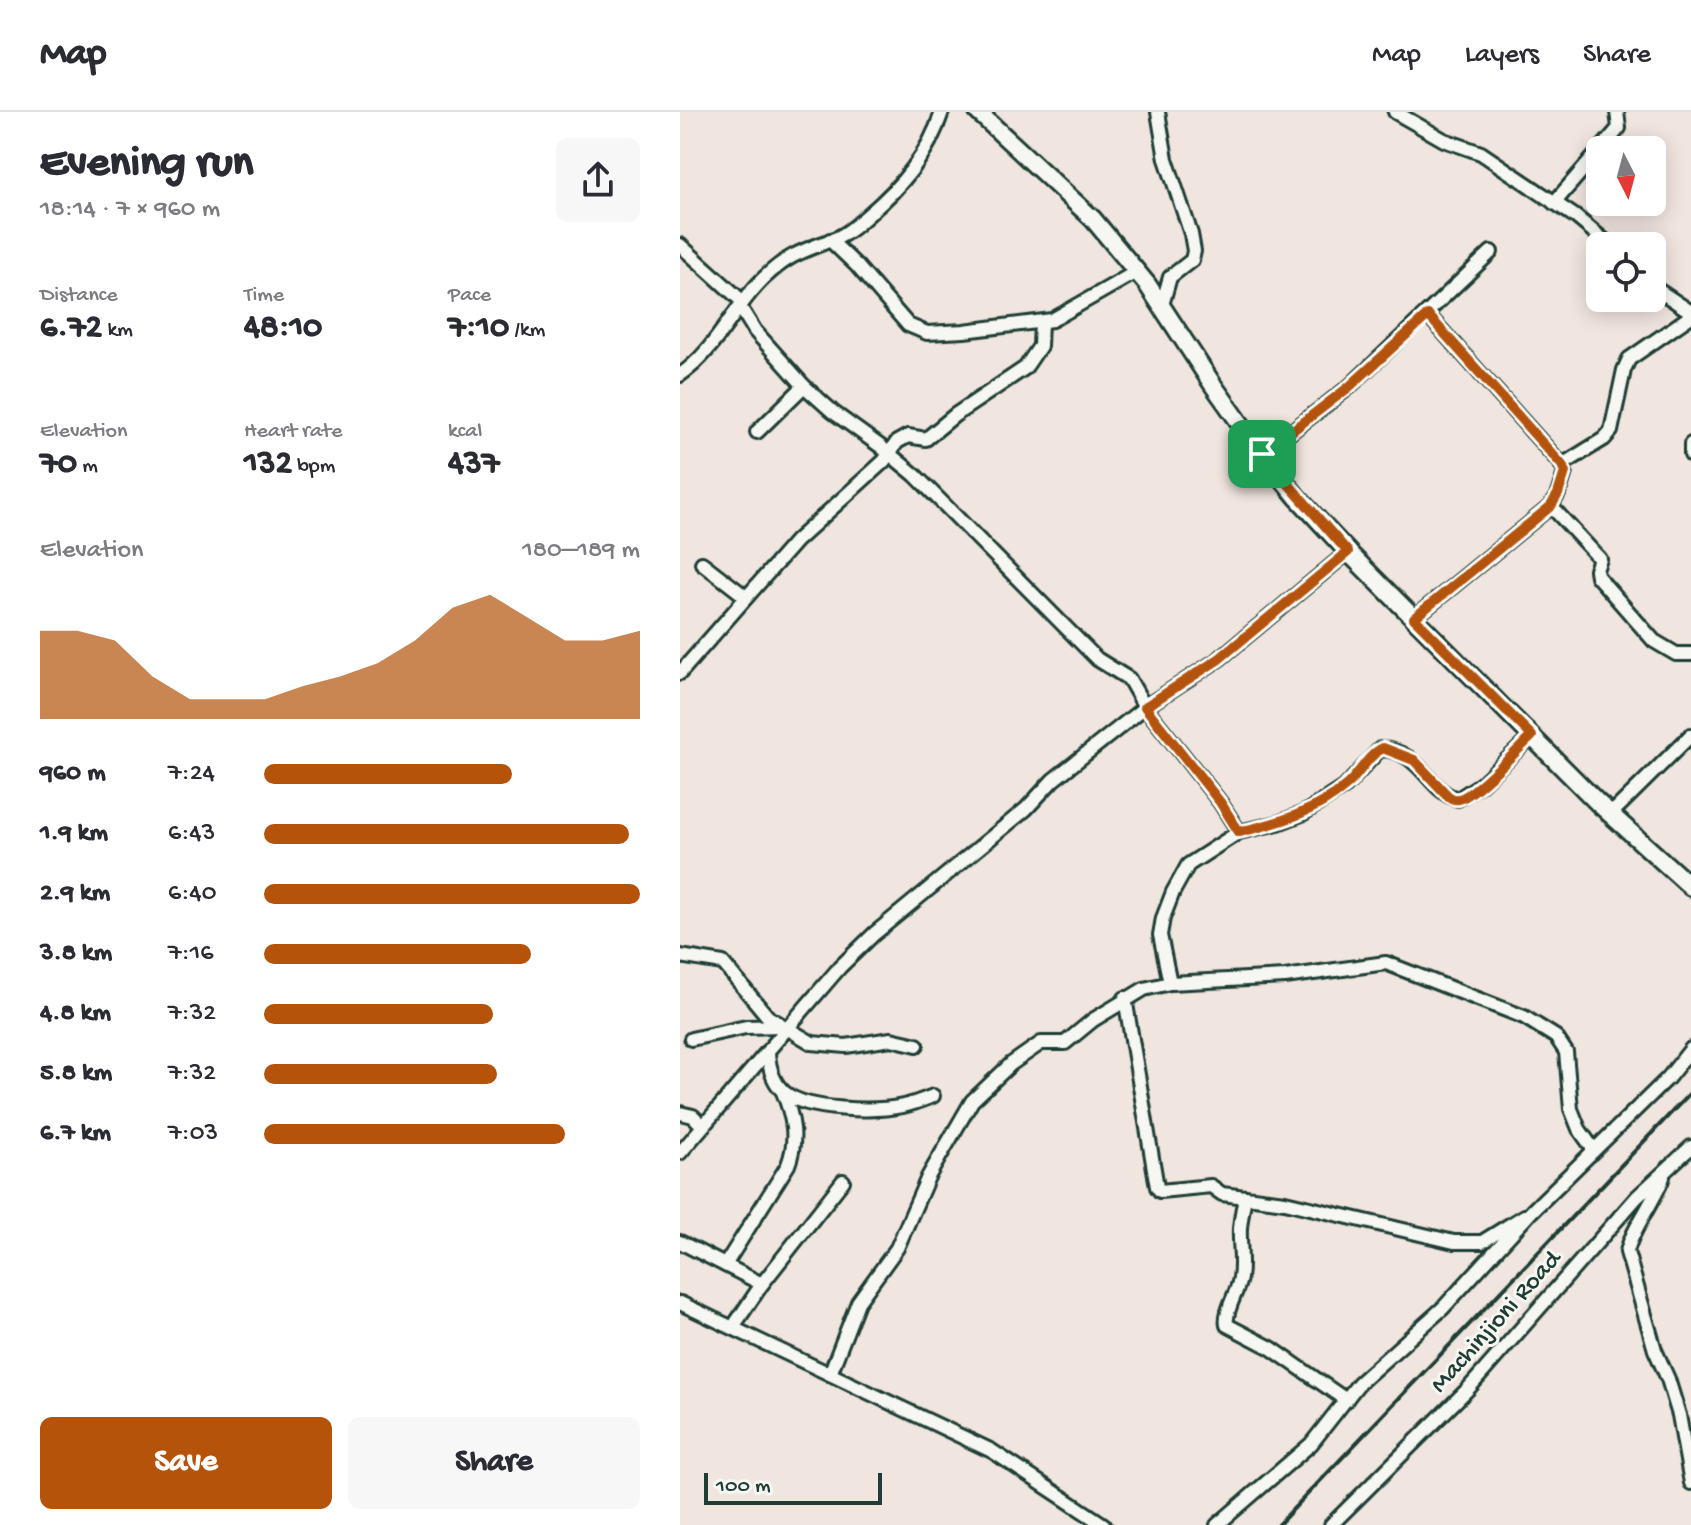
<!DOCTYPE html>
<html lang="en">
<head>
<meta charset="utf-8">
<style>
	body { margin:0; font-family:"Gochi Hand",sans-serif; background:#f7f7f7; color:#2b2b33; height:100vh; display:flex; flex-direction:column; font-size:30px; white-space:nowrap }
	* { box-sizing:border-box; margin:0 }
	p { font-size:26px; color:#7c7c81 }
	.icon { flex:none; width:44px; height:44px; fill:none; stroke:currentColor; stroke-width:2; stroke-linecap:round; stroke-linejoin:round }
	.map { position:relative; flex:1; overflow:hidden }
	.sheet { display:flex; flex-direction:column; background:#fff; width:680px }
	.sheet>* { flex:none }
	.needle { width:52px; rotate:174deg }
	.buttons { position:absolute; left:906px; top:24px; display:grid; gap:16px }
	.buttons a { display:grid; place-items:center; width:80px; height:80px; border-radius:12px; background:#fff; box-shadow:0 4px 20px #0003; font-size:40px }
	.scale { position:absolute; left:24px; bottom:20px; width:178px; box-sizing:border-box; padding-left:8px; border:4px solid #1f3d34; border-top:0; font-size:22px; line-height:28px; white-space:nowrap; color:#1f3d34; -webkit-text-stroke:6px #f6f6f2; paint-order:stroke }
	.pin { position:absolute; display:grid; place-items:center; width:68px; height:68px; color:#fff; margin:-34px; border-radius:16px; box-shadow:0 4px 12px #0006 }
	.round { display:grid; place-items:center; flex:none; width:84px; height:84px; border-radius:12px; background:#f7f7f7 }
	.headline { display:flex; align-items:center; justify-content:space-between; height:136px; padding:0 40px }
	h1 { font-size:44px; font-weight:700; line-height:60px }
	.figures { display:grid; grid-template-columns:repeat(3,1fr); gap:12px; height:136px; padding:8px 40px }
	.figures div { display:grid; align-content:center }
	.figures b { font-size:34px; font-weight:700 }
	.figures small { font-size:22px; font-weight:400 }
	.figures p { font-size:22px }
	.chart { height:224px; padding:16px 40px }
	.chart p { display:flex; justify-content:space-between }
	.chart svg { width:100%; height:144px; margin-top:8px; fill:#b45309; opacity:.7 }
	.primary-button { display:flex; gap:16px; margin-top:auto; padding:16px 40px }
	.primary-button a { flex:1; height:92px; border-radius:12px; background:#b45309; color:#fff; font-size:32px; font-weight:700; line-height:92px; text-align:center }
	.primary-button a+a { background:#f7f7f7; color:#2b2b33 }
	ul { padding:0 40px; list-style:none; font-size:26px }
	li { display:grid; grid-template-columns:128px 96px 1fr; align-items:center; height:60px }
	li i { height:20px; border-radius:10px; background:#b45309 }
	header { display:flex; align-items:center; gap:48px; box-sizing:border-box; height:112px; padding:0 40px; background:#fff; border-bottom:2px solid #e1e1e2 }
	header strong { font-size:38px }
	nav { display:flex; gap:44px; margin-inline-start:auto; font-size:28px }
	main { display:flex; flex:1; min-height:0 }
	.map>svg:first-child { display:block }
</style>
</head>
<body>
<header>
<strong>Map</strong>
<nav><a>Map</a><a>Layers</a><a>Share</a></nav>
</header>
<main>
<section class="sheet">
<div class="headline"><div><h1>Evening run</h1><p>18:14 · 7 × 960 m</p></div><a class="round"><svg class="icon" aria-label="share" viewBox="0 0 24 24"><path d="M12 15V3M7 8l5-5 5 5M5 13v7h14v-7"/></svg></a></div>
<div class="figures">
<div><p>Distance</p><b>6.72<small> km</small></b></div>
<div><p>Time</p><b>48:10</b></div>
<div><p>Pace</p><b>7:10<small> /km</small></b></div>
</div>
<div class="figures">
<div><p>Elevation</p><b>70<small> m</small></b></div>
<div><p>Heart rate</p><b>132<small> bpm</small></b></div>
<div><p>kcal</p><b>437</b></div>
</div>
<div class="chart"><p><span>Elevation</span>180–189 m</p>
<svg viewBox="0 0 160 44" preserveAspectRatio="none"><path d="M0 44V17L10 17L20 20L30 31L40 38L50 38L60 38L70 34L80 31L90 27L100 20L110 10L120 6L130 13L140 20L150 20L160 17V44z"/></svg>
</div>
<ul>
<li><b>960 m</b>7:24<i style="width:66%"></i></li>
<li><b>1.9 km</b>6:43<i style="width:97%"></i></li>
<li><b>2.9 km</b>6:40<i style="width:100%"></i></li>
<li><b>3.8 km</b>7:16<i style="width:71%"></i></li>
<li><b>4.8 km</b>7:32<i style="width:61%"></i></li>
<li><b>5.8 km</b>7:32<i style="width:62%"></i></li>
<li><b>6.7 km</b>7:03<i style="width:80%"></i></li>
</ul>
<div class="primary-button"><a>Save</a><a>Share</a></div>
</section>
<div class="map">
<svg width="1011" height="1413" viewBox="0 0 1011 1413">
	<rect width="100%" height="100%" fill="#f1e5df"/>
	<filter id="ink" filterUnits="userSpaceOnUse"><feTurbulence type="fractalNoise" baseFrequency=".0125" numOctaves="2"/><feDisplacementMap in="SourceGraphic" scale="16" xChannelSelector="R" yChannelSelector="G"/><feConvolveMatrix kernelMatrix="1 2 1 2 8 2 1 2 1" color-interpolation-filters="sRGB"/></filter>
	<g filter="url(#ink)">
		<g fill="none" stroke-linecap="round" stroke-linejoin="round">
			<g stroke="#1f3d34" stroke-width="18">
				<g id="minor">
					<path d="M478 0 486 47 511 122 514 139 512 148 490 165 482 193"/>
					<path d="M715 0 764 28 801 41 896 105 931 134"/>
					<path d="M874 91 939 16 937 0"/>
					<path d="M150 128 177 154 228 213 247 221 284 219 372 208 456 160"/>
					<path d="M0 133 63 190"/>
					<path d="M972 174 1011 200"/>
					<path d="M60 195 75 219 124 274 153 300 200 334 235 363 417 547 449 567 465 595 540 690 559 720"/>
					<path d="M0 263C36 239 53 195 84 166 111 140 127 138 159 125 170 120 179 111 188 103 222 74 248 43 262 0"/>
					<path d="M77 320 124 274"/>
					<path d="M1011 332V343"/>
					<path d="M582 342 669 275 811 140"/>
					<path d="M882 353 924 327 931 319 944 258 949 247 1011 204"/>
					<path d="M871 394 920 447 916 458 917 464 974 529 996 542H1011"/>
					<path d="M22 451 66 485"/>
					<path d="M734 506 871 394 878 382 885 360 882 353 748 203"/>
					<path d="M0 561 116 429 204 349 217 330 228 324 246 327 275 303 345 256 360 234 361 210"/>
					<path d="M931 702 1011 623"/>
					<path d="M0 844 43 851 88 905 132 931 166 934 211 927 237 933"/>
					<path d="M490 871 480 823 483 806 493 780 508 753 559 720 598 711 624 701 666 674 700 637C742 638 748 680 778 687L801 672 852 624"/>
					<path d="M445 886 477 1075 480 1079 531 1074 542 1082 605 1090 774 1130H802L844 1104"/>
					<path d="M11 927 66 915 100 914"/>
					<path d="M88 941C89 956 93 971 105 981 128 999 195 1000 223 994 233 992 243 988 253 984"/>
					<path d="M0 1001 13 1004 23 1014"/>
					<path d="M0 1041 160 855 194 822 346 697 373 668 465 595 539 547 668 440"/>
					<path d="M983 1065C975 1089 951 1118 947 1140L975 1238 988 1267 999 1303 1011 1371"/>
					<path d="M565 1085C563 1095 561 1105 560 1116 559 1133 563 1148 560 1166 558 1180 544 1199 547 1213L591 1236 666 1288"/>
					<path d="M0 1130 82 1172"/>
					<path d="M45 1153 108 1053C118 1027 113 1005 103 980"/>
					<path d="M0 1191 312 1339 424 1413"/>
					<path d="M53 1215 82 1172 163 1069"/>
					<path d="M150 1262 178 1190 217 1136 248 1065 292 989 331 952 361 931H385L413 908 464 877 490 871 605 865 706 851 844 905 876 925 886 940 891 997 899 1017 914 1038"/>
					<path d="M537 1413 631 1332 679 1271 763 1196 852 1099 988 966 1011 937"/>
					<path d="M651 1413 788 1277 957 1085 1011 1035"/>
				</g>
			</g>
			<g stroke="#1f3d34" stroke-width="22">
				<path id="tertiary" d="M298 0 413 107 467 172 533 273 582 342 617 385 668 440 917 690 1011 775"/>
			</g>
			<use href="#minor" stroke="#f6f6f2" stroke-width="12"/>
			<use href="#tertiary" stroke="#f6f6f2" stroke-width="16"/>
			<path stroke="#1f3d34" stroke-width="4" d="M598 1413 1011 980"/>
		</g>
	</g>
	<g fill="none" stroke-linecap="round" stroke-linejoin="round" filter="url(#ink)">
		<g stroke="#fff" stroke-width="16">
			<path id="route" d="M748 203 882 353 885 360 878 382 871 394 734 506 852 624C839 636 793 685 779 687 773 688 771 686 767 683L734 648 703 636C688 643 680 661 668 672 636 700 599 711 559 720L540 690 465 595 539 547 668 440 582 342 669 275Z"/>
		</g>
		<use href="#route" stroke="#b45309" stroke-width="10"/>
	</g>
	<g text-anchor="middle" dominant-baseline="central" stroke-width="6" stroke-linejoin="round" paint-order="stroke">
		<g font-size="26" fill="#1f3d34" stroke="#f6f6f2">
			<text transform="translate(817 1211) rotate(-48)">Machinjioni Road</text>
		</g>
	</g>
</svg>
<div class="buttons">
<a><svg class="needle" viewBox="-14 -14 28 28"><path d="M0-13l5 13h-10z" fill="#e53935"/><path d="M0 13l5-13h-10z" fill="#7c7c81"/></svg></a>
<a><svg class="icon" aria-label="locate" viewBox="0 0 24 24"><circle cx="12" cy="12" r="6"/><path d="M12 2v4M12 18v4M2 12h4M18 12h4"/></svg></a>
</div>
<div class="scale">100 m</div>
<div class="pin" style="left:582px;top:342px;background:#1e9e55"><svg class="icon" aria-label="arrive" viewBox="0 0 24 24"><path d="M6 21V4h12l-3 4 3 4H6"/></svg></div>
</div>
</main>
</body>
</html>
